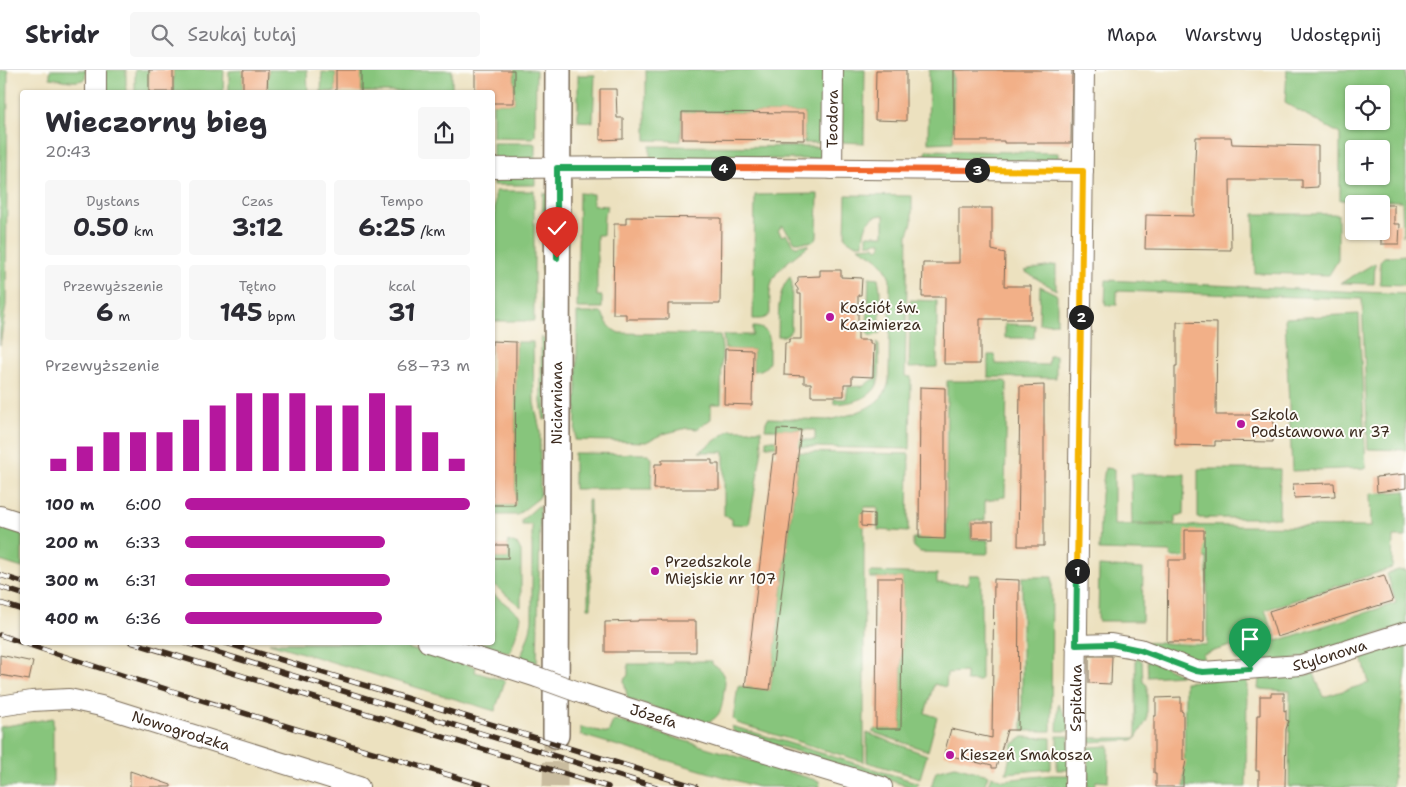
<!DOCTYPE html>
<html lang="pl">
<head>
<meta charset="utf-8">
<style>
	body { margin:0; font-family:"Shantell Sans",sans-serif; background:#f7f7f7; color:#2b2b33; height:100vh; display:flex; flex-direction:column; font-size:19px; white-space:nowrap }
	* { box-sizing:border-box; margin:0 }
	p { font-size:16px; color:#7c7c81 }
	.icon { flex:none; width:28px; height:28px; fill:none; stroke:currentColor; stroke-width:2; stroke-linecap:round; stroke-linejoin:round }
	.map { position:relative; flex:1; overflow:hidden }
	.sheet { position:absolute; left:20px; top:20px; width:475px; height:555px; display:flex; flex-direction:column; background:#fff; border-radius:5px; box-shadow:0 1px 4px #0004 }
	.sheet>* { flex:none }
	.fabs { position:absolute; left:1345px; top:15px; display:grid; gap:10px }
	.fabs a { display:grid; place-items:center; width:45px; height:45px; border-radius:5px; background:#fff; box-shadow:0 1px 4px #0004; font-size:25px }
	.pin { position:absolute; display:grid; place-items:center; width:42px; height:42px; color:#fff; margin:-51px -21px; border-radius:50% 50% 50% 0; rotate:-45deg; box-shadow:0 0 5px #0007 }
	.pin .icon { rotate:45deg }
	.km { position:absolute; width:25px; height:25px; margin:-12px; border-radius:50%; background:#222; color:#fff; font-size:14px; line-height:25px; text-align:center }
	.round { display:grid; place-items:center; flex:none; width:52px; height:52px; border-radius:5px; background:#f7f7f7 }
	.overview { display:flex; align-items:center; justify-content:space-between; height:85px; padding:0 25px }
	h1 { font-size:28px; font-weight:700; line-height:38px }
	.stats { display:grid; grid-template-columns:repeat(3,1fr); gap:8px; height:85px; padding:5px 25px }
	.stats div { display:grid; align-content:center; border-radius:5px; background:#f7f7f7; text-align:center }
	.stats b { font-size:25px; font-weight:700 }
	.stats small { font-size:14px; font-weight:400 }
	.stats p { font-size:14px }
	.chart { height:140px; padding:10px 25px }
	.chart p { display:flex; justify-content:space-between }
	.chart svg { width:100%; height:90px; margin-top:5px; stroke:#b5179e; stroke-width:6 }
	ul { padding:0 25px; list-style:none; font-size:16px }
	li { display:grid; grid-template-columns:80px 60px 1fr; align-items:center; height:38px }
	li i { height:12px; border-radius:6px; background:#b5179e }
	header { display:flex; align-items:center; gap:30px; box-sizing:border-box; height:70px; padding:0 25px; background:#fff; border-bottom:1px solid #e1e1e2 }
	header strong { font-size:24px }
	nav { display:flex; gap:28px; margin-inline-start:auto; font-size:18px }
	.search { width:350px; height:45px; background:#f7f7f7; display:flex; align-items:center; gap:12px; box-sizing:border-box; padding:0 18px; border-radius:5px; color:#7c7c81; font-size:19px }
	.map>svg:first-child { display:block }
</style>
</head>
<body>
<header>
<strong>Stridr</strong>
<div class="search"><svg class="icon" aria-label="search" viewBox="0 0 24 24"><circle cx="10" cy="10" r="6"/><path d="M15 15l6 6"/></svg>Szukaj tutaj</div>
<nav><a>Mapa</a><a>Warstwy</a><a>Udostępnij</a></nav>
</header>
<div class="map">
<svg width="1406" height="717" viewBox="0 0 1406 717">
	<rect width="100%" height="100%" fill="#fdfcf7"/>
	<filter id="ink" filterUnits="userSpaceOnUse"><feTurbulence type="fractalNoise" baseFrequency=".02" numOctaves="2"/><feDisplacementMap in="SourceGraphic" scale="10" xChannelSelector="R" yChannelSelector="G"/><feConvolveMatrix kernelMatrix="1 2 1 2 8 2 1 2 1" color-interpolation-filters="sRGB"/></filter>
	<filter id="wash" filterUnits="userSpaceOnUse"><feTurbulence type="fractalNoise" baseFrequency=".0096" numOctaves="4" result="noise"/><feDisplacementMap in="SourceGraphic" scale="20" xChannelSelector="R" yChannelSelector="G"/><feGaussianBlur stdDeviation="1.12" result="paint"/><feColorMatrix in="noise" values="0 0 0 0 0 0 0 0 0 0 0 0 0 0 0 0 0 1.4 0 .05"/><feComposite in="paint" operator="in"/></filter>
	<g filter="url(#wash)">
		<rect width="100%" height="100%" fill="#ece1bf"/>
		<g fill="#87c57b" stroke="#61784c" fill-rule="evenodd">
			<path d="M0 0H8L6 235 0 275Z"/>
			<path d="M50 0H86L85 9C75 14 61 9 50 8Z"/>
			<rect x="105" y="0" width="21" height="22"/>
			<rect x="135" y="0" width="14" height="22"/>
			<path d="M173 0H224L223 22H173Z"/>
			<path d="M243 0V22H229V1Z"/>
			<path d="M268 0H307L308 22H267Z"/>
			<rect x="361" y="0" width="91" height="22"/>
			<path d="M514 0H536L535 66 533 68 493 67V33H514Z"/>
			<path d="M646 0H826L825 73H804V43L682 42 681 71 646 70Z"/>
			<path d="M839 0H865L864 73 838 72Z"/>
			<path d="M929 0H953V72L928 73Z"/>
			<path d="M1287 0H1406V161L1403 166 1402 131 1340 130V64L1285 33ZM1354 24H1381V51H1354ZM1354 79H1381V106H1354Z"/>
			<path d="M322 2 336 3V22H321Z"/>
			<path d="M578 5H595L593 52 578 51Z"/>
			<path d="M493 73H532L535 74V92H493Z"/>
			<path d="M650 76 825 77V89H652L650 86Z"/>
			<path d="M926 80 1058 83V91L926 90Z"/>
			<path d="M493 104 535 105V115H493Z"/>
			<path d="M495 121H534V251H493Z"/>
			<path d="M543 123 548 124 545 253 541 255Z"/>
			<path d="M579 123 593 124V135L608 136 604 145 603 165H597V226H602V238H577Z"/>
			<path d="M818 124 817 168 812 172H795L783 156 778 160 782 166 786 164 795 176H798L799 175H809C796 186 775 198 771 215 769 224 770 234 770 243 766 250 760 249 753 249L755 125Z"/>
			<path d="M846 125 912 126V153L908 164 905 306 911 307 910 379 766 376V370H815V360L765 359 766 352 768 348 828 350C851 345 887 337 889 309L890 209C885 191 872 185 858 177L874 176 878 179 881 176V172C876 171 873 174 867 173V165H884V145C866 146 864 159 863 174H854L845 168Z"/>
			<path d="M1254 144H1338V190L1329 205 1255 203Z"/>
			<path d="M1406 183V215L1380 214V191L1384 187 1405 185Z"/>
			<path d="M1375 193 1374 214 1341 213Z"/>
			<path d="M1056 195V220L1024 201Z"/>
			<path d="M790 207 792 213 791 260C788 265 784 267 778 266 779 246 776 222 790 207Z"/>
			<path d="M869 207 878 208 880 220V263L873 266 869 265 867 262Z"/>
			<path d="M1106 210 1406 224V380L1368 379 1362 229 1117 221V235H1105Z"/>
			<path d="M1040 216 1056 224 1057 226V253L1039 254Z"/>
			<path d="M910 230 937 231V297L909 298Z"/>
			<path d="M577 243H602C606 252 610 259 619 263L720 265 722 278 721 334H711V349L697 359 687 358 663 364 646 372 575 370 577 312Z"/>
			<path d="M1359 244 1366 398 1292 401 1285 248Z"/>
			<path d="M1005 254 1035 255 1034 268H1005Z"/>
			<path d="M753 257C761 257 768 260 769 268V292C766 299 760 301 753 301V280L725 279 723 265H753Z"/>
			<path d="M541 267 545 270 546 349 544 350 541 332Z"/>
			<path d="M516 272H533L534 333 540 360V425L539 428 517 445H493V435H515Z"/>
			<path d="M877 272 879 275C879 285 881 306 877 315 870 330 849 333 834 334V329H846L848 317 864 316 870 311 876 309Z"/>
			<path d="M988 285H995L996 294 1048 295 1049 286H1056V308L988 307Z"/>
			<path d="M947 311H1004L1007 313 1005 427C996 427 993 431 985 431V450L971 451V469L988 470V483L987 484 920 482 913 476V468H946Z"/>
			<path d="M730 360H761L762 379 749 455 732 454V449L724 445V382H699Z"/>
			<path d="M795 382 909 384 908 462 878 460V437H864V692L737 653 733 649 738 616 770 620 798 388Z"/>
			<path d="M574 383 649 384 652 389 651 419H574Z"/>
			<path d="M1105 398 1114 399V455L1371 457 1370 424 1406 421V467H1393L1392 498 1265 540 1277 571 1396 533 1387 504 1398 500 1406 501V555L1295 589 1236 591 1231 576 1203 584V595L1111 571 1207 575V488L1171 487 1170 482 1099 480 1101 424Z"/>
			<path d="M1198 399H1280L1279 448H1198Z"/>
			<path d="M1131 404H1185L1184 445 1175 446V454H1132Z"/>
			<path d="M588 430H590L591 538H588Z"/>
			<path d="M538 436H540C540 488 538 540 537 593L521 587 530 561 532 550V455H522V450Z"/>
			<path d="M0 456 22 463V498L0 491Z"/>
			<path d="M508 471 518 475 521 481V537L493 514 492 488H507Z"/>
			<path d="M1099 496 1143 499 1142 551H1098Z"/>
			<path d="M872 502 937 504V513L968 514 969 505H980L981 507V608L979 611H966V602L947 603 946 617 934 614 925 643 937 647 928 681 872 662 876 659H901L902 508H870L869 504Z"/>
			<path d="M1022 507H1052L1051 661H1022Z"/>
			<path d="M493 524 521 546 519 556 510 583 479 573 492 572Z"/>
			<path d="M269 573H388L476 597 475 602 505 611 495 641Z"/>
			<path d="M1406 574V601L1392 717H1289L1290 621 1258 619 1259 609 1307 605 1314 603 1323 627 1369 613 1362 587Z"/>
			<path d="M1136 586 1142 591 1143 612 1147 615V650L1136 668 1132 670 1088 672 1089 668H1136Z"/>
			<path d="M1147 588 1182 605 1148 607Z"/>
			<path d="M673 591H712V594C716 597 721 599 723 605 726 610 725 615 724 620 722 637 722 650 702 653L628 629 627 626 624 610 628 605V594H672Z"/>
			<path d="M1247 607 1246 717H1184L1185 612Z"/>
			<path d="M1058 634 1069 651V661H1057Z"/>
			<path d="M53 648V717H0V657Z"/>
			<path d="M615 650 819 711 820 717H758L581 665V657L608 663 613 651Z"/>
			<path d="M731 656 756 663 919 713 916 717H911L734 662Z"/>
			<path d="M867 663 927 685 920 708 867 692Z"/>
			<rect x="1057" y="666" width="12" height="34"/>
			<path d="M1023 667 1051 668V699L1006 703 1013 674Z"/>
			<path d="M1109 676 1108 712 1096 711 1095 717H1088V677Z"/>
			<path d="M955 696 988 705 984 717H931L936 701Z"/>
			<path d="M1051 705H1069V717H987L991 706 1004 710Z"/>
		</g>
		<g id="blocks">
			<g fill="#f2b088">
				<rect x="149" y="0" width="24" height="22"/>
				<path d="M243 0H268L267 22H243Z"/>
				<rect x="336" y="0" width="25" height="22"/>
				<path d="M475 0H514V33H492V22H475Z"/>
				<path d="M876 0H906V51L875 50Z"/>
				<path d="M954 0H1072L1071 73H1004V71H954Z"/>
				<path d="M600 19H616L617 48H623V69L600 70Z"/>
				<path d="M682 42 804 43V70L682 69Z"/>
				<path d="M1196 67H1231L1232 74 1318 76V117L1302 118V110H1230L1231 180 1145 179 1146 145 1194 146V113Z"/>
				<path d="M1381 135H1394V154H1400L1399 174H1381Z"/>
				<path d="M959 138H992V180L1005 183 1004 216H1031V249H980V294H944L945 227H922L923 193H959Z"/>
				<path d="M626 147 721 148 720 234H668V249H626V244H613L614 154H626Z"/>
				<path d="M820 200H841V207L862 208 861 225H858V270H870V274H874L873 307 852 306V314H844V326H811V313H804V306L784 305 785 273H789V269H801V224H798V219L795 215 798 212V207L820 206Z"/>
				<path d="M1177 252 1217 253 1216 345H1274L1273 372 1215 371V376L1175 375V296H1177Z"/>
				<path d="M492 271 516 272 515 435H492Z"/>
				<path d="M725 279 753 280 752 335 724 334Z"/>
				<path d="M1044 315V476H1018L1020 316Z"/>
				<path d="M920 317 945 318V469L919 468Z"/>
				<path d="M777 359 801 360 770 620 745 617 773 385H776Z"/>
				<path d="M662 390H712V394H719V419H654L655 394H662Z"/>
				<path d="M1406 404V418L1377 422 1376 407Z"/>
				<path d="M1334 413 1335 426 1294 428 1293 414Z"/>
				<path d="M861 443 874 444V457L861 456Z"/>
				<rect x="972" y="452" width="21" height="16"/>
				<path d="M1185 460H1204V572H1167L1168 490H1185Z"/>
				<rect x="492" y="475" width="16" height="13"/>
				<path d="M1384 505 1393 531 1277 567 1269 541Z"/>
				<path d="M877 508H902L901 659H876Z"/>
				<path d="M994 509 1019 510 1018 660H1007L996 698H992V695L984 693 983 694 944 684 951 659 992 668Z"/>
				<path d="M638 550H663L662 551H696V582H605V552L638 551Z"/>
				<path d="M0 585 33 592 29 610 0 605Z"/>
				<path d="M1089 586H1112L1111 614 1089 613Z"/>
				<path d="M1271 623H1284V641L1286 640V650L1289 651 1286 659 1285 717H1259V701H1256L1257 645H1260V626H1271Z"/>
				<path d="M1181 627V641L1183 642V690H1186L1183 707V717H1156V703H1154V646H1156V628Z"/>
				<path d="M130 701 171 715V717H130Z"/>
			</g>
		</g>
	</g>
	<g filter="url(#ink)">
		<use href="#blocks" fill-opacity="0" stroke="#796a56" stroke-width="1"/>
		<g fill="none" stroke-linecap="round" stroke-linejoin="round">
			<path stroke="#c9bc9f" stroke-width="25" stroke-dasharray="25 12" stroke-linecap="butt" d="M555 717 556 665"/>
			<g stroke="#796a56" stroke-width="22">
				<g id="minor">
					<path d="M96 22V0"/>
					<path d="M492 98 645 97 1083 101"/>
					<path id="s1" d="M832 99 833 0"/>
					<path d="M0 446 22 453"/>
					<path d="M428 572 537 607"/>
					<path id="s2" d="M1076 575 1111 574 1140 579 1196 601 1203 602 1301 595 1406 562"/>
					<path id="s3" d="M581 623 749 677 882 717"/>
					<path id="s4" d="M0 636 32 631 69 629 101 636 359 717"/>
					<path id="s5" d="M1075 717 1084 0"/>
				</g>
			</g>
			<g stroke="#796a56" stroke-width="28">
				<g id="tertiary">
					<path id="s6" d="M556 665 558 0"/>
				</g>
			</g>
			<use href="#minor" stroke="#fff" stroke-width="20"/>
			<use href="#tertiary" stroke="#fff" stroke-width="25"/>
			<g stroke="#3b2a1e" stroke-width="5.5">
				<g id="rail">
					<path d="M0 505 22 512"/>
					<path d="M0 517 22 524"/>
					<path d="M0 533 22 540"/>
					<path d="M0 565C162 620 326 668 489 717"/>
					<path d="M131 572 608 717"/>
					<path d="M183 572 656 717"/>
					<path d="M223 572 696 717"/>
				</g>
			</g>
			<use href="#rail" stroke="#fdfcf7" stroke-width="4" stroke-dasharray="11" stroke-linecap="butt"/>
			<g stroke="#796a56" stroke-width="22" stroke-linecap="butt">
				<path id="minor-bridge" d="M537 607 581 623"/>
			</g>
			<use href="#minor-bridge" stroke="#fff" stroke-width="20"/>
		</g>
	</g>
	<g fill="none" stroke-linecap="round" stroke-linejoin="round" filter="url(#ink)">
		<g stroke="#fff" stroke-width="10">
			<path id="split-1" d="M1077 501 1076 575 1111 574 1140 580 1196 601 1203 602 1250 599"/>
		</g>
		<g stroke="#fff" stroke-width="10">
			<path id="split-2" d="M1077 501 1081 247"/>
		</g>
		<g stroke="#fff" stroke-width="10">
			<path id="split-3" d="M977 100 1083 101 1081 247"/>
		</g>
		<g stroke="#fff" stroke-width="10">
			<path id="split-4" d="M723 98 977 100"/>
		</g>
		<g stroke="#fff" stroke-width="10">
			<path id="split-5" d="M557 188V98H723"/>
		</g>
		<use href="#split-1" stroke="#22a559" stroke-width="6"/>
		<use href="#split-2" stroke="#f5b400" stroke-width="6"/>
		<use href="#split-3" stroke="#f5b400" stroke-width="6"/>
		<use href="#split-4" stroke="#f0652b" stroke-width="6"/>
		<use href="#split-5" stroke="#22a559" stroke-width="6"/>
	</g>
	<g fill="#b5179e" stroke="#fdfcf7" stroke-width="2">
		<circle cx="830" cy="247" r="5"/>
		<circle cx="1241" cy="354" r="5"/>
		<circle cx="655" cy="501" r="5"/>
		<circle cx="950" cy="685" r="5"/>
	</g>
	<g text-anchor="middle" dominant-baseline="central" stroke-width="4" stroke-linejoin="round" paint-order="stroke">
		<g font-size="15" fill="#3b2a1e" stroke="#fdfcf7">
			<text stroke="none"><textPath href="#s1" startOffset="50">Teodora</textPath></text>
			<text stroke="none"><textPath href="#s6" startOffset="332">Niciarniana</textPath></text>
			<text stroke="none"><textPath href="#s2" startOffset="260">Stylonowa</textPath></text>
			<text stroke="none"><textPath href="#s5" startOffset="89">Szpitalna</textPath></text>
			<text stroke="none"><textPath href="#s3" startOffset="76">Józefa</textPath></text>
			<text stroke="none"><textPath href="#s4" startOffset="186">Nowogrodzka</textPath></text>
		</g>
		<g font-size="15" fill="#3b2a1e" stroke="#fdfcf7" text-anchor="start">
			<text x="840" y="238">Kościół św.<tspan x="840" dy="17">Kazimierza</tspan></text>
			<text x="1251" y="345">Szkola<tspan x="1251" dy="17">Podstawowa nr 37</tspan></text>
			<text x="665" y="492">Przedszkole<tspan x="665" dy="17">Miejskie nr 107</tspan></text>
			<text x="960" y="685">Kieszeń Smakosza</text>
		</g>
	</g>
</svg>
<div class="fabs">
<a><svg class="icon" aria-label="locate" viewBox="0 0 24 24"><circle cx="12" cy="12" r="6"/><path d="M12 2v4M12 18v4M2 12h4M18 12h4"/></svg></a>
<a>+</a>
<a>−</a>
</div>
<div class="pin" style="left:1250px;top:599px;background:#1e9e55"><svg class="icon" aria-label="arrive" viewBox="0 0 24 24"><path d="M6 21V4h12l-3 4 3 4H6"/></svg></div>
<div class="pin" style="left:557px;top:188px;background:#d93025"><svg class="icon" aria-label="check" viewBox="0 0 24 24"><path d="M5 12l5 5 9-10"/></svg></div>
<b class="km" style="left:1077px;top:501px">1</b>
<b class="km" style="left:1081px;top:247px">2</b>
<b class="km" style="left:977px;top:100px">3</b>
<b class="km" style="left:723px;top:98px">4</b>
<section class="sheet">
<div class="overview"><div><h1>Wieczorny bieg</h1><p>20:43</p></div><a class="round"><svg class="icon" aria-label="share" viewBox="0 0 24 24"><path d="M12 15V3M7 8l5-5 5 5M5 13v7h14v-7"/></svg></a></div>
<div class="stats">
<div><p>Dystans</p><b>0.50<small> km</small></b></div>
<div><p>Czas</p><b>3:12</b></div>
<div><p>Tempo</p><b>6:25<small> /km</small></b></div>
</div>
<div class="stats">
<div><p>Przewyższenie</p><b>6<small> m</small></b></div>
<div><p>Tętno</p><b>145<small> bpm</small></b></div>
<div><p>kcal</p><b>31</b></div>
</div>
<div class="chart"><p><span>Przewyższenie</span>68–73 m</p>
<svg viewBox="0 0 160 44" preserveAspectRatio="none"><path d="M5 44V38M15 44V32M25 44V25M35 44V25M45 44V25M55 44V19M65 44V12M75 44V6M85 44V6M95 44V6M105 44V12M115 44V12M125 44V6M135 44V12M145 44V25M155 44V38"/></svg>
</div>
<ul>
<li><b>100 m</b>6:00<i style="width:100%"></i></li>
<li><b>200 m</b>6:33<i style="width:70%"></i></li>
<li><b>300 m</b>6:31<i style="width:72%"></i></li>
<li><b>400 m</b>6:36<i style="width:69%"></i></li>
</ul>
</section>
</div>
</body>
</html>
